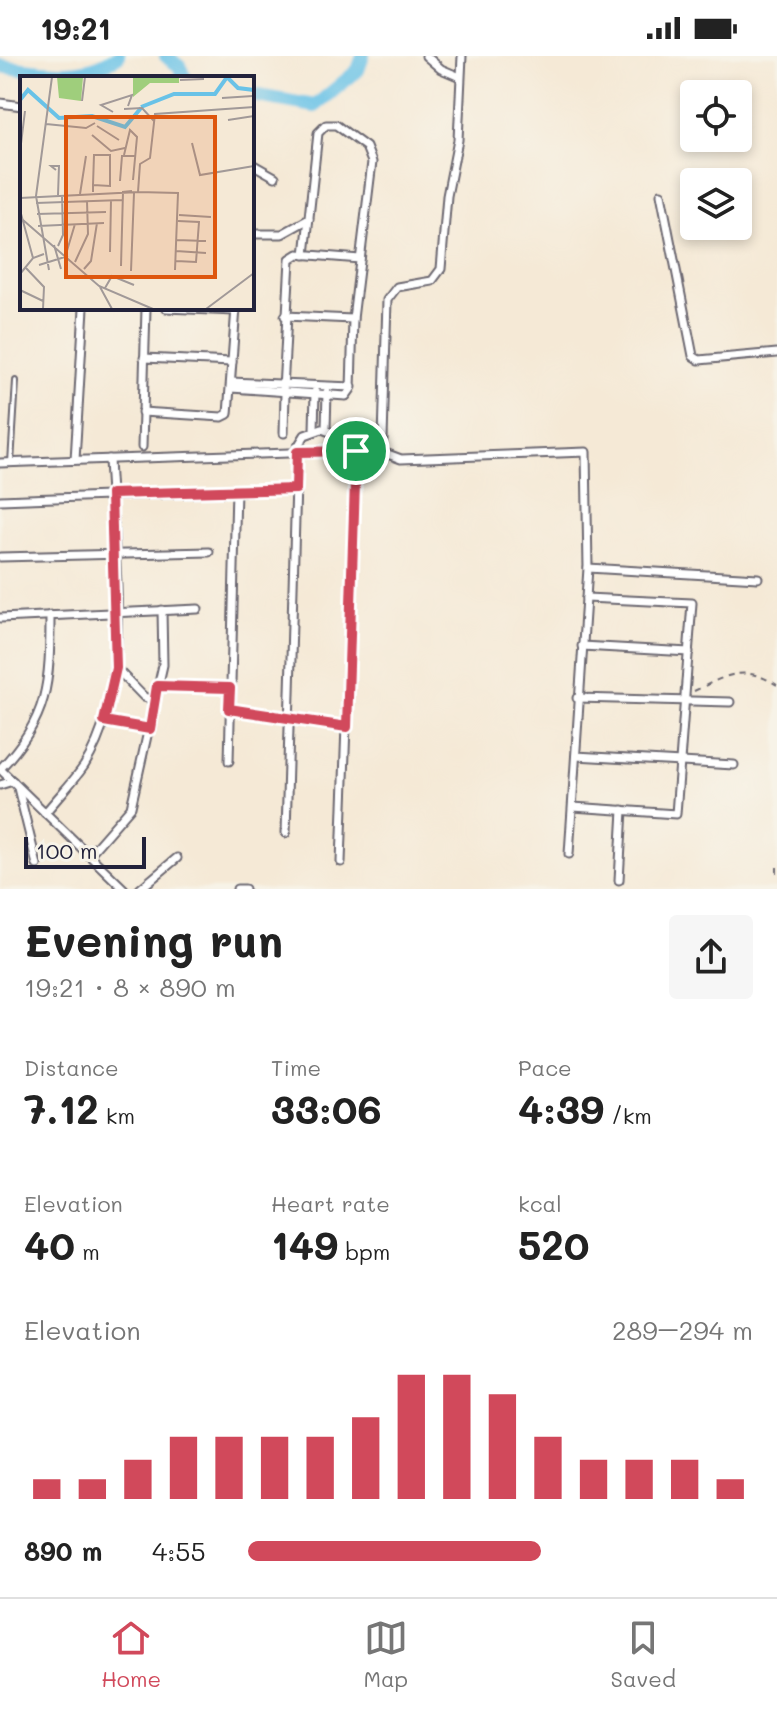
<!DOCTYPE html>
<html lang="en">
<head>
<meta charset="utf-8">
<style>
	body { margin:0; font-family:Mali,sans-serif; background:#f6f6f6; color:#222; height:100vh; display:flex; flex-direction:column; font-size:30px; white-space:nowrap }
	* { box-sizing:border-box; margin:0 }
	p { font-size:26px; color:#767676 }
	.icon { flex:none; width:44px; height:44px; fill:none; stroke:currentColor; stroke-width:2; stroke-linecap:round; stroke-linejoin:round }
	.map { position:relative; height:833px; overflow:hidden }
	.details { display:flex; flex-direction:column; background:#fff; flex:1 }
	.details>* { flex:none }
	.buttons { position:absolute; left:680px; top:24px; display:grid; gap:16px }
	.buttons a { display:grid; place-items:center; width:72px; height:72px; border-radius:8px; background:#fff; box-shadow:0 4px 12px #0003; font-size:40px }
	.scale { position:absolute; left:24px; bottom:20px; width:122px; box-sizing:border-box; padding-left:8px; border:4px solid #22223b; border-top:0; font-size:22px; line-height:28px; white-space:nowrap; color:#22223b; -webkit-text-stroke:6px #f7f3e8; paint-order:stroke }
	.pin { position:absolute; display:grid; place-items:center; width:68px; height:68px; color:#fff; margin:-34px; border:4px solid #fff; border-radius:50%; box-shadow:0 2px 8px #0007 }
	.round { display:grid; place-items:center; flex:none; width:84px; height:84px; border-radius:8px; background:#f6f6f6 }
	.summary { display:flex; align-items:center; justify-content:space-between; height:136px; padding:0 24px }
	h1 { font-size:44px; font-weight:700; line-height:60px }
	.metrics { display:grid; grid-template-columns:repeat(3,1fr); gap:12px; height:136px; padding:8px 24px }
	.metrics div { display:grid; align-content:center }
	.metrics b { font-size:40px; font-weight:700 }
	.metrics small { font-size:22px; font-weight:400 }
	.metrics p { font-size:22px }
	.chart { height:224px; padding:16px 24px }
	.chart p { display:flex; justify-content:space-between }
	.chart svg { width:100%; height:144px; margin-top:8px; stroke:#d1495b; stroke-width:6 }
	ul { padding:0 24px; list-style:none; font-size:26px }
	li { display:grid; grid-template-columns:128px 96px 1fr; align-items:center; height:60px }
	li i { height:20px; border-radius:10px; background:#d1495b }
	.status { display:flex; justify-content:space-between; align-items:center; height:56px; padding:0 40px; background:#fff; direction:ltr }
	.status svg { height:22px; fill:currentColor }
	.tabs { display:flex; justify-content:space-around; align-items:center; height:112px; border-top:2px solid #e0e0e0; background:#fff; font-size:22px; color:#767676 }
	.tabs a { display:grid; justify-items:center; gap:4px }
	.tabs .on { color:#d1495b }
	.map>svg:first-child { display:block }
</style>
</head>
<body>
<div class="status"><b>19:21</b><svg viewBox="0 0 49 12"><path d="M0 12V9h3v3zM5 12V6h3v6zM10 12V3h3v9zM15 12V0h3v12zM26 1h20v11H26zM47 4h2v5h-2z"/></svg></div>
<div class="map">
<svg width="777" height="833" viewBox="0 0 777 833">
	<rect width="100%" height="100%" fill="#f7f3e8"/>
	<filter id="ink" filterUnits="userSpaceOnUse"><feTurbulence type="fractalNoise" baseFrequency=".0125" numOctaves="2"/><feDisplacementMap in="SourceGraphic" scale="16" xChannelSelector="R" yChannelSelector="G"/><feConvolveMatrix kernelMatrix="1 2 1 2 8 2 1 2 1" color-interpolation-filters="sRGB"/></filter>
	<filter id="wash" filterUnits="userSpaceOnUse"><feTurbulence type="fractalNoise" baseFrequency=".006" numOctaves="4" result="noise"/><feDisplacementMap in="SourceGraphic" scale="32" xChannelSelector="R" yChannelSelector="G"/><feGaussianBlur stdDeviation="1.8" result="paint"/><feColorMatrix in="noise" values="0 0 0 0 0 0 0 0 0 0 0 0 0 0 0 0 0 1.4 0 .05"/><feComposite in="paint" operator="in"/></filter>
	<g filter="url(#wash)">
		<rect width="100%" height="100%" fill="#f5e9d6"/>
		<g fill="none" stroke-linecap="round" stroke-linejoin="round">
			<g stroke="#69c2e7" stroke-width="14">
				<path d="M166 0 179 10 185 22"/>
				<path d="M0 10C41 15 83 25 118 0"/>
				<path d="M252 39 315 50 358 14 363 0"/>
			</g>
		</g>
	</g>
	<g filter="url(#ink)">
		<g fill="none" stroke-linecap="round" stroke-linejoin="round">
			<g stroke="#6c6871" stroke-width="8">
				<path id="lane" d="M11 407 16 325"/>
			</g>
			<g stroke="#6c6871" stroke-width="11">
				<g id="street">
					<path d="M426 0 441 13 460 21"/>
					<path d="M0 47 22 50"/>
					<path d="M252 108 275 121"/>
					<path d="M661 138 693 300 699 304 777 297"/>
					<path d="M252 178H282L309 163"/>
					<path d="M166 252 235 255"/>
					<path d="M285 260 353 263"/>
					<path d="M144 302 232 306"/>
					<path d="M231 326 352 331"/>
					<path d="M231 332 346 340 351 333 353 263 372 106 366 91 336 69H326L318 77 305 199"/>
					<path d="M283 334 290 203 298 198 360 203"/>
					<path d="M142 356 222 361 228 358 236 252"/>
					<path d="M326 373 327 336"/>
					<path d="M314 374 315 336"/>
					<path d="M284 377 285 337"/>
					<path d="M142 391 146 252"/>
					<path d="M377 394 401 403 586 396 588 512 569 798"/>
					<path d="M75 404 84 252"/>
					<path d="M0 407 377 394 383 383 387 244 397 231 432 225 441 213 447 140 458 84 462 0"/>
					<path d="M0 444 296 433"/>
					<path d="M0 501 209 496"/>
					<path d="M588 512 758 522"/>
					<path d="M0 562 198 553"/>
					<path d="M582 590 689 596"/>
					<path d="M116 612 144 641 153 644"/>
					<path d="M157 630 230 632"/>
					<path d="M577 642 730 646"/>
					<path d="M229 653 347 671"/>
					<path d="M104 665 150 673"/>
					<path d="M576 700 734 709"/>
					<path d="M229 705 236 434"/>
					<path d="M0 713 124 833"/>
					<path d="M0 713C49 662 50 627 50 559"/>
					<path d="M0 729 13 725"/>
					<path d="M18 732 37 809"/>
					<path d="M573 751 676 758 692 547 586 542"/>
					<path d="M45 757C58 741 73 726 84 710 136 628 113 496 109 403"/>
					<path d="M286 777 297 392 305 379 322 373 338 379 346 395"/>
					<path d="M89 799 131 751 163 609 162 554"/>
					<path d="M341 806 356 395"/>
					<path d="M619 824 623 754"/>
					<path d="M140 833 177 802"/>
					<path d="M237 833H245"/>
				</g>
			</g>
			<g stroke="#6c6871" stroke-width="2" stroke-dasharray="6 6" stroke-linecap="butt">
				<path d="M694 635C728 619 743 608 777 629"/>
				<path d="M777 811V819"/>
			</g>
			<use href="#lane" stroke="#fff" stroke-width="4"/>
			<use href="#street" stroke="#fff" stroke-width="7"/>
		</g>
	</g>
	<g fill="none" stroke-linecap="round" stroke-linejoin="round" filter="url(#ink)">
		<g stroke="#fff" stroke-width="16">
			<path id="route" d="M356 395 347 671 229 653 230 632 157 630 150 673 104 665 116 612 111 438 296 433 297 396Z"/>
		</g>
		<use href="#route" stroke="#d1495b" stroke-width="10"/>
	</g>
	<g transform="translate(20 20)">
		<rect width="234" height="234" fill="#f5e9d6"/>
		<path d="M37 1H63L61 25 39 22ZM113 1H159V7H130L113 21Z" fill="#9fce7c"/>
		<path fill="none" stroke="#69c2e7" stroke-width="4" d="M0 24 8 14 39 42 72 40 105 51 121 32M121 31 154 18H195L207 1 218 12 234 14"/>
		<path fill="none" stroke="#a19998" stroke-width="2" d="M160 4 184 3M202 22 233 20M62 25 65 1M104 33 122 32 134 45M93 36 81 29 112 19 108 30M208 44 234 40M26 48 66 52 75 47M77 50 99 64M72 59 91 75 105 72M172 67 180 99 234 90M0 76 5 35M104 79 110 54 117 61 113 104M36 94 31 90H39L38 119M100 105 102 80H115M73 109 90 110V79H74L73 109V116M118 116 158 117 155 194M60 118 66 80M0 122 118 116 120 88 130 82 135 38 234 31M16 127 102 124M0 134 13 182M17 138 86 136M159 139 191 141M3 144 79 210 133 233M18 150 84 147M156 164 186 165M34 169 41 193M38 170 43 159 42 119M156 175 186 177M90 176 91 124M46 178 55 148M156 185 176 186 179 146 158 145M55 186 68 158 67 125M19 189 48 180M101 190 103 116 112 115M5 191 24 211 23 233M64 193 71 185 77 147M29 194 16 120 32 1M111 195 114 117M0 198 13 182 24 178M80 211 92 233M85 212 92 200 114 209M0 214 23 225M186 233 234 197"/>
		<path fill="#de560e" fill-opacity="0.15" stroke="#de560e" stroke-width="4" d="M46 41H195V201H46Z"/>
		<rect width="234" height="234" fill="none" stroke="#22223b" stroke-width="4"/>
	</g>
</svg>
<div class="buttons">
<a><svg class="icon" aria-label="locate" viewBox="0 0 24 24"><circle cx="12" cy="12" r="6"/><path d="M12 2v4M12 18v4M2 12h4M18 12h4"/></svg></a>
<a><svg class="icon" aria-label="layers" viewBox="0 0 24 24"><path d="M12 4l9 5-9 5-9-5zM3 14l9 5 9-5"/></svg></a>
</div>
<div class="scale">100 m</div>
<div class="pin" style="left:356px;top:395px;background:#1e9e55"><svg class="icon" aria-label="arrive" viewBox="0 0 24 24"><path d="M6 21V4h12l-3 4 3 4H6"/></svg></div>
</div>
<section class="details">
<div class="summary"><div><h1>Evening run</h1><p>19:21 · 8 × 890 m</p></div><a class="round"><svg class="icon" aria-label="share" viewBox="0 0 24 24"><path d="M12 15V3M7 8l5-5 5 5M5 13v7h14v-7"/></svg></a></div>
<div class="metrics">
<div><p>Distance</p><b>7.12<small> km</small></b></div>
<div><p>Time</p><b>33:06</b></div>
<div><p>Pace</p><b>4:39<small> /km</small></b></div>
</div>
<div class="metrics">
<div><p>Elevation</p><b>40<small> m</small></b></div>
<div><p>Heart rate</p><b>149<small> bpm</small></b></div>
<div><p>kcal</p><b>520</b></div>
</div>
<div class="chart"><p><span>Elevation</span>289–294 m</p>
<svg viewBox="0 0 160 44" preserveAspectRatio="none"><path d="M5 44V38M15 44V38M25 44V32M35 44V25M45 44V25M55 44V25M65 44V25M75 44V19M85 44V6M95 44V6M105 44V12M115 44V25M125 44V32M135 44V32M145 44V32M155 44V38"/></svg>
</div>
<ul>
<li><b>890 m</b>4:55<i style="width:58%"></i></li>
</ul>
</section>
<nav class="tabs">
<a class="on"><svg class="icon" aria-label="home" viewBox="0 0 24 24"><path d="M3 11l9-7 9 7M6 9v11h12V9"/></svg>Home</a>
<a><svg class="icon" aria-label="map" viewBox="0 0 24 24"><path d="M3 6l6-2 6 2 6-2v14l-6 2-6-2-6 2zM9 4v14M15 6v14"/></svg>Map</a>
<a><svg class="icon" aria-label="saved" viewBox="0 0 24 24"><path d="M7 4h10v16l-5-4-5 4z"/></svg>Saved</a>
</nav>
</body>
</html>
